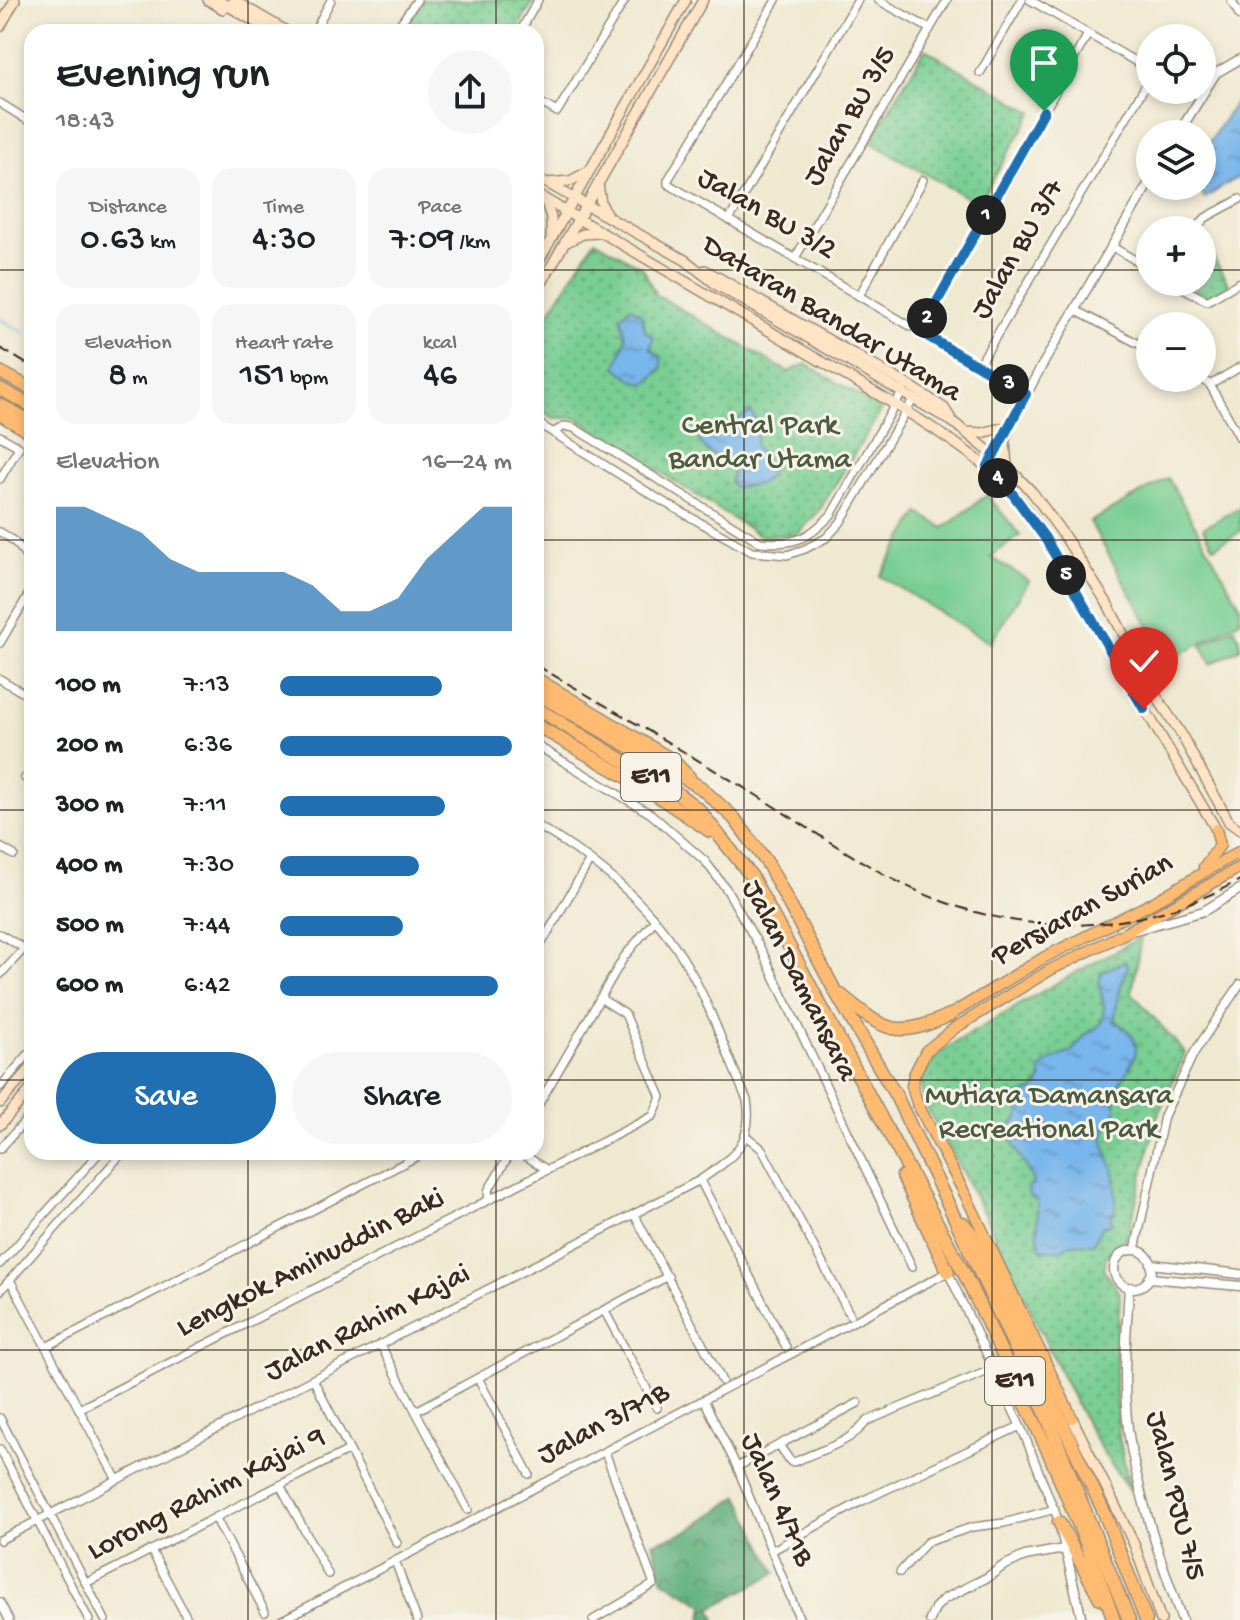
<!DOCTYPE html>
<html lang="en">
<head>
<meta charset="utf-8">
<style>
	body { margin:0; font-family:"Gochi Hand",sans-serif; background:#f6f6f6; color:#202124; height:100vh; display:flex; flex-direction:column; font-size:30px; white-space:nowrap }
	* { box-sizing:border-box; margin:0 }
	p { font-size:26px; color:#757577 }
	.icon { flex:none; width:44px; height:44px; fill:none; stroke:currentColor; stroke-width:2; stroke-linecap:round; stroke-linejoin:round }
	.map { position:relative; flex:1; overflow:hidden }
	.details { position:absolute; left:24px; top:24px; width:520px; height:1136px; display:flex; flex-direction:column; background:#fff; border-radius:24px; box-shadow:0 4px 12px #0003 }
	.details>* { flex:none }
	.fabs { position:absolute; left:1136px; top:24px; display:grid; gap:16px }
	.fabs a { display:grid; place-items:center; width:80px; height:80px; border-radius:50%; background:#fff; box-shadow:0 4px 12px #0003; font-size:40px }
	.pin { position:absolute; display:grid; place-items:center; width:68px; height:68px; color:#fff; margin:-82px -34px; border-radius:50% 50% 50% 0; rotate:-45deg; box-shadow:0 0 8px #0007 }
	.pin .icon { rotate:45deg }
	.km { position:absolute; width:40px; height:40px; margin:-20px; border-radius:50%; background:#222; color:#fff; font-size:22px; line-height:40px; text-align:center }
	.round { display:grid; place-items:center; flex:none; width:84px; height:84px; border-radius:42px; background:#f6f6f6 }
	.head { display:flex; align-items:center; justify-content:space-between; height:136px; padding:0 32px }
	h1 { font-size:44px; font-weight:600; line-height:60px }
	.stats { display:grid; grid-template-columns:repeat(3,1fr); gap:12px; height:136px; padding:8px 32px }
	.stats div { display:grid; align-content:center; border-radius:20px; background:#f6f6f6; text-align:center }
	.stats b { font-size:34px; font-weight:600 }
	.stats small { font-size:22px; font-weight:400 }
	.stats p { font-size:22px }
	.chart { height:224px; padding:16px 32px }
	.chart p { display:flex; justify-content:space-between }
	.chart svg { width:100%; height:144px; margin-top:8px; fill:#1f6fb2; opacity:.7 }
	.button { display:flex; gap:16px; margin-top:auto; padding:16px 32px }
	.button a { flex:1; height:92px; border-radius:48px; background:#1f6fb2; color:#fff; font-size:32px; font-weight:600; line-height:92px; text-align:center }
	.button a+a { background:#f6f6f6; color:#202124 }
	ul { padding:0 32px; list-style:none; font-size:26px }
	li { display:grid; grid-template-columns:128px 96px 1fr; align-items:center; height:60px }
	li i { height:20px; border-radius:10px; background:#1f6fb2 }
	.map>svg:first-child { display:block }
</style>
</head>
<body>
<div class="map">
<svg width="1240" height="1620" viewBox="0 0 1240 1620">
	<defs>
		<pattern id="forest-crowns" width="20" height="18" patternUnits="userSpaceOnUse" patternTransform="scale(2)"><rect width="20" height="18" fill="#62b17d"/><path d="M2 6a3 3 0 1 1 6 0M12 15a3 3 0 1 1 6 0" fill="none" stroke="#529066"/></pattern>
		<pattern id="park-dots" width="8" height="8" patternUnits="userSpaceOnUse" patternTransform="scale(2)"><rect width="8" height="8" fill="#78ce93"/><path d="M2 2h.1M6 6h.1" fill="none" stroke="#64a777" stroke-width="1.8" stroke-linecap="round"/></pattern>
		<pattern id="water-ripples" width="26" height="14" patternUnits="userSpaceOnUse" patternTransform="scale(2)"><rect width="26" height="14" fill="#78b6eb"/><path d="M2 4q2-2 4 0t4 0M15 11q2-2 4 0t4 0" fill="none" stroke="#6494be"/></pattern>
	</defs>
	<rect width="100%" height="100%" fill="#f7f3e8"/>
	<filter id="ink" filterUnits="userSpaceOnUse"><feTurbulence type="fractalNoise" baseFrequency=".0125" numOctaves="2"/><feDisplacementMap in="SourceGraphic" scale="16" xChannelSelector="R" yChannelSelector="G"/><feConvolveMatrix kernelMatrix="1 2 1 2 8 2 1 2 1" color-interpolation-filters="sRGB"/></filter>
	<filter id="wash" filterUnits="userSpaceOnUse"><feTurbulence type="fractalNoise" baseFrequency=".006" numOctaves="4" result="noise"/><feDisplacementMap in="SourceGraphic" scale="32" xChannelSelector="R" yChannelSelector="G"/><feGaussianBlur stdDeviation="1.8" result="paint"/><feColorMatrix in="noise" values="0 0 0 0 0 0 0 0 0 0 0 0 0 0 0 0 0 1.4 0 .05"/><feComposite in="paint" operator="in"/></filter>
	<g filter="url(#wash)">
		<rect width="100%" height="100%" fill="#f0e9d1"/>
		<path fill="url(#forest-crowns)" stroke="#4e6e4e" stroke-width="2" d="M739 1496 776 1573 711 1608 716 1620H702L704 1605 663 1580 653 1543 688 1531Z"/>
		<g fill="url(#park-dots)" stroke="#5a7c58" stroke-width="2">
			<path d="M423 0H534L516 32H421L406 24Z"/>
			<path d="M925 49 1033 112 978 204 870 142Z"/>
			<path d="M1202 238 1229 285 1208 298 1183 282H1202Z"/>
			<path d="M595 240 643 268 655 294 788 372 806 364 882 409 819 511 797 535 760 536 576 418H554L536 407V334Z"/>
			<path d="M1141 937 1132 993 1185 1053 1157 1117 1127 1239 1106 1256 1104 1270 1120 1293 1115 1382 1119 1437 1130 1490C1093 1445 1063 1378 1038 1325 1003 1252 967 1177 926 1107 921 1093 918 1079 928 1066 941 1049 965 1037 984 1026 1035 994 1088 966 1141 937Z"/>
		</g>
		<g fill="#78ce93" stroke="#5a7c58" stroke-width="2">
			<path d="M1168 478 1240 605V620L1169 661 1090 522Z"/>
			<path d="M987 495 1020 535 990 557 1029 581 990 643 880 576 919 513 944 528Z"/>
			<path d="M1240 507V532L1214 547 1203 528Z"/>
			<path d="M1234 627 1240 639V649L1211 664 1201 645Z"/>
		</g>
		<g fill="url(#water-ripples)" stroke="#5a7084" stroke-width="2">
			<path d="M1240 95V176L1205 198 1197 186H1202V153Z"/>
			<path d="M631 307 642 315 645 331 654 338 650 348 661 357 662 368 646 384 635 381 616 367 626 339 621 316Z"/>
			<path d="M751 412C759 422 759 432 755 444 759 455 770 464 771 475L759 484 735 488 730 482C741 456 719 462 707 451 704 448 702 444 699 441L702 431 731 423Z"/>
			<path d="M1125 961 1128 966 1120 989 1114 1021C1147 1039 1138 1057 1119 1084L1122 1091 1116 1093 1114 1101C1122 1118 1107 1120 1104 1135 1102 1148 1111 1160 1114 1172 1117 1184 1116 1199 1115 1211L1110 1217 1112 1223 1103 1226 1093 1243 1070 1244 1060 1250H1041L1038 1237 1037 1200 1029 1196 1028 1187 1033 1185C1031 1162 1010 1157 1011 1124 1026 1116 1016 1107 1018 1096 1031 1093 1046 1086 1040 1070L1049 1061 1071 1052 1086 1034 1095 1029 1102 1022 1104 1007 1099 983 1102 972Z"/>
		</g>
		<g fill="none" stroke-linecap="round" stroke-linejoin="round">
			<path stroke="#78b6eb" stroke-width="2" d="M0 319 25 333"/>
		</g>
	</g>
	<g filter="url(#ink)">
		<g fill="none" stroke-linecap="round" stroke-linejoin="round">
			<g stroke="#968a78" stroke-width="10">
				<g id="minor">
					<path d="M776 0 668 180V184L1026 394"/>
					<path d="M878 0 930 29"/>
					<path d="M1030 0 1150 70"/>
					<path d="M1231 0 1240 16"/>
					<path d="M314 32 331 0"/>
					<path d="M415 32 400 24 417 0"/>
					<path d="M520 32 538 0"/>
					<path d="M980 73 1022 0"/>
					<path d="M1188 90 1200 96"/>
					<path d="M536 100 557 112 625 0"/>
					<path d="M0 103 32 123"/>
					<path d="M729 220 858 0"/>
					<path d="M1196 230 1205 218 1240 199"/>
					<path d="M1111 246 1150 269"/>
					<path d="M795 258 947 0"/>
					<path d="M1172 282 1207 301 1240 282"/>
					<path d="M859 296 923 180"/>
					<path d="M1075 310 1150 350"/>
					<path d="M920 332 1088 34"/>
					<path d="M979 365 1150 78"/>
					<path d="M1202 378 1210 385 1240 438"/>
					<path d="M1210 385 1240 367"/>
					<path d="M536 422 662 501 752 552 787 555 805 549 826 538 840 523 914 398"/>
					<path d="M554 432 565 426 574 428 760 542C794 545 807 540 831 515L903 391"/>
					<path d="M0 436 19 447 0 479"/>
					<path d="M0 532C18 542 28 554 32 575"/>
					<path d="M0 643 30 592 32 582"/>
					<path d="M0 679 32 698"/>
					<path d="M536 745 651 814 705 861 727 890 763 953 912 1267"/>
					<path d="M25 778 32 783"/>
					<path d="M0 847 14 855"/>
					<path d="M0 934 25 949"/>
					<path d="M536 953 590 860"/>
					<path d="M0 975 32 940"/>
					<path d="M0 1087 32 1050"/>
					<path d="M536 1109 624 957 654 921"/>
					<path d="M746 1136 762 1149 850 1315"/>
					<path d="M0 1149 32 1113"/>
					<path d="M520 1152 547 1170"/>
					<path d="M700 1180 786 1347"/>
					<path d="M489 1199 488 1191 511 1152"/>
					<path d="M634 1214 722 1381"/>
					<path d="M1135 1250 1164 1116 1194 1053 1240 984"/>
					<path d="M0 1264 100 1152"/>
					<path d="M10 1280 117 1480"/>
					<path d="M0 1291 123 1152"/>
					<path d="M604 1310 657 1408"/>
					<path d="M380 1344 468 1510"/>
					<path d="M46 1347 416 1157 420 1152"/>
					<path d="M478 1378 529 1474"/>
					<path d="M313 1379 397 1543"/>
					<path d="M704 1400 737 1467 800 1620"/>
					<path d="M79 1409 653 1116 661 1097 625 1014 600 998"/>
					<path d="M416 1411 668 1276"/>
					<path d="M0 1418 105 1620"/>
					<path d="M779 1445 791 1462 797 1461C823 1448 848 1445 867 1421L993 1369"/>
					<path d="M0 1449 89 1620"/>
					<path d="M737 1467 858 1403"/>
					<path d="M280 1485 328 1574"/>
					<path d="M215 1517 265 1612"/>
					<path d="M0 1540 700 1180C733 1158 754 1143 747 1100 728 1058 710 1004 687 965 653 906 595 859 536 825"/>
					<path d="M151 1550 188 1620"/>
					<path d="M773 1550 862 1501 1020 1426"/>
					<path d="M395 1561 417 1620"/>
					<path d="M900 1572 927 1542 973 1527 1004 1523 1055 1509"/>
					<path d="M86 1583 349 1450"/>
					<path d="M0 1602 9 1620"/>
					<path d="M282 1620 948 1272 1024 1434 1059 1522"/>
					<path d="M593 1620 654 1584 605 1452"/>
				</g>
			</g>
			<g stroke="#968a78" stroke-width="11">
				<g id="tertiary">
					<path d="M1178 134 1216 73 1240 59"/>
					<path d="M987 468 1040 369 1150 181"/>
					<path d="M1132 931 1204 911 1240 889"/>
					<circle cx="1133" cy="1269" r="19"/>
					<path d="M1151 1264 1240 1274"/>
					<path d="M1149 1278 1240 1286"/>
					<path d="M1129 1287C1126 1340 1121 1396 1131 1448 1142 1507 1162 1564 1182 1620"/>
					<path d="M1061 1531 1082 1620"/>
					<path d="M930 1620 935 1608 944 1599 988 1577 1003 1566 1025 1556 1064 1549"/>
				</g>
			</g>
			<g stroke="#968a78" stroke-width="12">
				<g id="secondary">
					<path d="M208 0 223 9"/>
					<path d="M218 0 272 32"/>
					<path d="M233 0 288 32"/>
					<path d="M0 27 15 0"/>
					<path d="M536 177 685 260 717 285 953 422 1007 466 1033 493 1065 537 1107 603 1156 696 1180 732 1229 822 1240 830"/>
					<path d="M546 183 570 181 589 171"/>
					<path d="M598 184 601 203 607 215"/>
					<path d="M536 194 906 411C942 434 979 457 1009 488 1043 525 1066 574 1091 617 1132 688 1174 758 1216 829"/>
					<path d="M545 199 551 218V238"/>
					<path d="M567 242 583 234 598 233"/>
					<path d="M536 266 686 0"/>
					<path d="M705 270 915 389 944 408 951 419"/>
					<path d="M536 293 703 0"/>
					<path d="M967 432 982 433 1009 426 1005 441 1007 466"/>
					<path d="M0 1103 32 1067"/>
					<path d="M0 1125 32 1088"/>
					<path d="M1072 1418 1134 1544 1161 1620"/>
				</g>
			</g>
			<g stroke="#968a78" stroke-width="13">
				<g id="primary">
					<path d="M1204 867 1220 845 1216 829"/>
					<path d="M950 1015 1045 957 1152 903 1240 851"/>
					<path d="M1072 1418 967 1198 917 1103 912 1086 914 1075 926 1051 955 1028 1050 970 1127 932 1240 867"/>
				</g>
			</g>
			<g stroke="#968a78" stroke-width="15">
				<g id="motorway">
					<path d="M0 372 32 389"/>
					<path d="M0 389 32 406"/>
					<path d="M0 405 32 422"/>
					<path d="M0 414 32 433"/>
					<path d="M536 679 672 760 689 777"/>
					<path d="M536 693 700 787 734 818 768 864 835 991 896 1096 950 1208 1045 1412 1129 1620"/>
					<path d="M536 708 677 793 699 810 752 877 965 1275 1049 1453 1085 1540 1114 1620"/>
					<path d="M536 725 646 788 710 831"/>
					<path d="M841 995C885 1031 895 1040 950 1015"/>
					<path d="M903 1176 948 1272"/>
					<path d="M963 1223 975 1238 1104 1512 1146 1620"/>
					<path d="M1059 1522 1100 1598"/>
				</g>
			</g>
			<use href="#minor" stroke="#fff" stroke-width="7"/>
			<use href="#tertiary" stroke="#fff" stroke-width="8"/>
			<use href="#secondary" stroke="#ffe4c6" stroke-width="9"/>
			<use href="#primary" stroke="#ffbb71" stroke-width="10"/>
			<use href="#motorway" stroke="#ffbb71" stroke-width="12"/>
			<g stroke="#3b2a1e" stroke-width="2" stroke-dasharray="12 6" stroke-linecap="butt">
				<path d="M0 348 32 367"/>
				<path d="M536 665C610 708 683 751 756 795 797 821 838 848 880 872 996 938 1122 944 1240 880"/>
			</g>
		</g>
	</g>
	<g fill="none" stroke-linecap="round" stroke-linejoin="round" filter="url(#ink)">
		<g stroke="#fff" stroke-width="16">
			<path id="route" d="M1044 111 920 332 1026 394 987 468 1009 489 1045 538 1144 709"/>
		</g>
		<use href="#route" stroke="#1f6fb2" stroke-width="10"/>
	</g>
	<path fill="none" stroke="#3b2a1e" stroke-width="2" stroke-opacity="0.55" d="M248 0V32M496 0V32M744 0V1620M992 0V1620M0 270H32M536 270H1150M1202 270H1240M0 540H32M536 540H1240M0 810H32M536 810H1240M0 1080H32M536 1080H1240M248 1152V1620M496 1152V1620M0 1350H1240"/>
	<g text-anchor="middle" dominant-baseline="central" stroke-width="6" stroke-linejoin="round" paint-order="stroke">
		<g fill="#f7f3e8" stroke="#73665b" stroke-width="2">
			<rect x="621" y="753" width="60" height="48" rx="6"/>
			<rect x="985" y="1357" width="60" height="48" rx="6"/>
		</g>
		<g font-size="28" font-weight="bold" fill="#3b2a1e">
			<text x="651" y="777">E11</text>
			<text x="1015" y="1381">E11</text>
		</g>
		<g font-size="30" fill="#3b2a1e" stroke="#f7f3e8">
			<text transform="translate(851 117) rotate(-60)">Jalan BU 3/5</text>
			<text transform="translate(766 215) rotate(30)">Jalan BU 3/2</text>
			<text transform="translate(1019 250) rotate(-60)">Jalan BU 3/7</text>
			<text transform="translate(831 320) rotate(31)">Dataran Bandar Utama</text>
			<text transform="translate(1083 911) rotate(-29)">Persiaran Surian</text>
			<text transform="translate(798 981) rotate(63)">Jalan Damansara</text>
			<text transform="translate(311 1264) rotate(-27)">Lengkok Aminuddin Baki</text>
			<text transform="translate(368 1324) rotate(-27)">Jalan Rahim Kajai</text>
			<text transform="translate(604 1425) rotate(-28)">Jalan 3/71B</text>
			<text transform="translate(207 1495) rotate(-27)">Lorong Rahim Kajai 9</text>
			<text transform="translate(1174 1496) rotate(76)">Jalan PJU 7/5</text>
			<text transform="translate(776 1500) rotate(66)">Jalan 4/71B</text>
		</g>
		<g font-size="30" fill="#4d5b41" stroke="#f7f3e8">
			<text x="760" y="427">Central Park<tspan x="760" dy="34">Bandar Utama</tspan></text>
			<text x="1049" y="1097">Mutiara Damansara<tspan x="1049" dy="34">Recreational Park</tspan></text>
		</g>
	</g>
</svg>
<div class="fabs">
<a><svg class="icon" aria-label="locate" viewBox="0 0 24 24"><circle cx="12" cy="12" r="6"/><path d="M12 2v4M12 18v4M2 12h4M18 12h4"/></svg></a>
<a><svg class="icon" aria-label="layers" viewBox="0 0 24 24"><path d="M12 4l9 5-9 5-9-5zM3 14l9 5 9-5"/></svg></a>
<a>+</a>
<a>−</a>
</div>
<div class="pin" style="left:1044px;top:111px;background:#1e9e55"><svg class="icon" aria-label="arrive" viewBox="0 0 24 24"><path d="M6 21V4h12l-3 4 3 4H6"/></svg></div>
<div class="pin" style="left:1144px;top:709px;background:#d93025"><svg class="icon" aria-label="check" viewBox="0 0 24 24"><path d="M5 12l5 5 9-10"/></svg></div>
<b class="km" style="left:986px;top:215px">1</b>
<b class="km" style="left:927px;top:318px">2</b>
<b class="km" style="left:1009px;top:384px">3</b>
<b class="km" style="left:998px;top:478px">4</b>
<b class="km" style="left:1066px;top:575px">5</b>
<section class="details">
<div class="head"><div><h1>Evening run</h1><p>18:43</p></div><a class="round"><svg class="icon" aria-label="share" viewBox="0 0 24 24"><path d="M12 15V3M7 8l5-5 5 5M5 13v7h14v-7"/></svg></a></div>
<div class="stats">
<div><p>Distance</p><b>0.63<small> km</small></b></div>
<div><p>Time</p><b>4:30</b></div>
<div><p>Pace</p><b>7:09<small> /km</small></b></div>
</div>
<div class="stats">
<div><p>Elevation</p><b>8<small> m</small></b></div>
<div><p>Heart rate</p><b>151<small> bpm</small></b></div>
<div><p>kcal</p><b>46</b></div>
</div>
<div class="chart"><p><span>Elevation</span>16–24 m</p>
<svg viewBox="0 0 160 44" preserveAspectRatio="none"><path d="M0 44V6L10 6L20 10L30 14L40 22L50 26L60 26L70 26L80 26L90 30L100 38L110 38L120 34L130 22L140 14L150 6L160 6V44z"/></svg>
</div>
<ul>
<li><b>100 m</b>7:13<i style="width:70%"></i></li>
<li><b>200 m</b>6:36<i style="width:100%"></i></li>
<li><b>300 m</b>7:11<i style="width:71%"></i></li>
<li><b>400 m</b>7:30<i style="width:60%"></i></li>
<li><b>500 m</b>7:44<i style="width:53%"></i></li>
<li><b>600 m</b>6:42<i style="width:94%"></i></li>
</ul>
<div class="button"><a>Save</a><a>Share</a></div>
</section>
</div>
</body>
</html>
